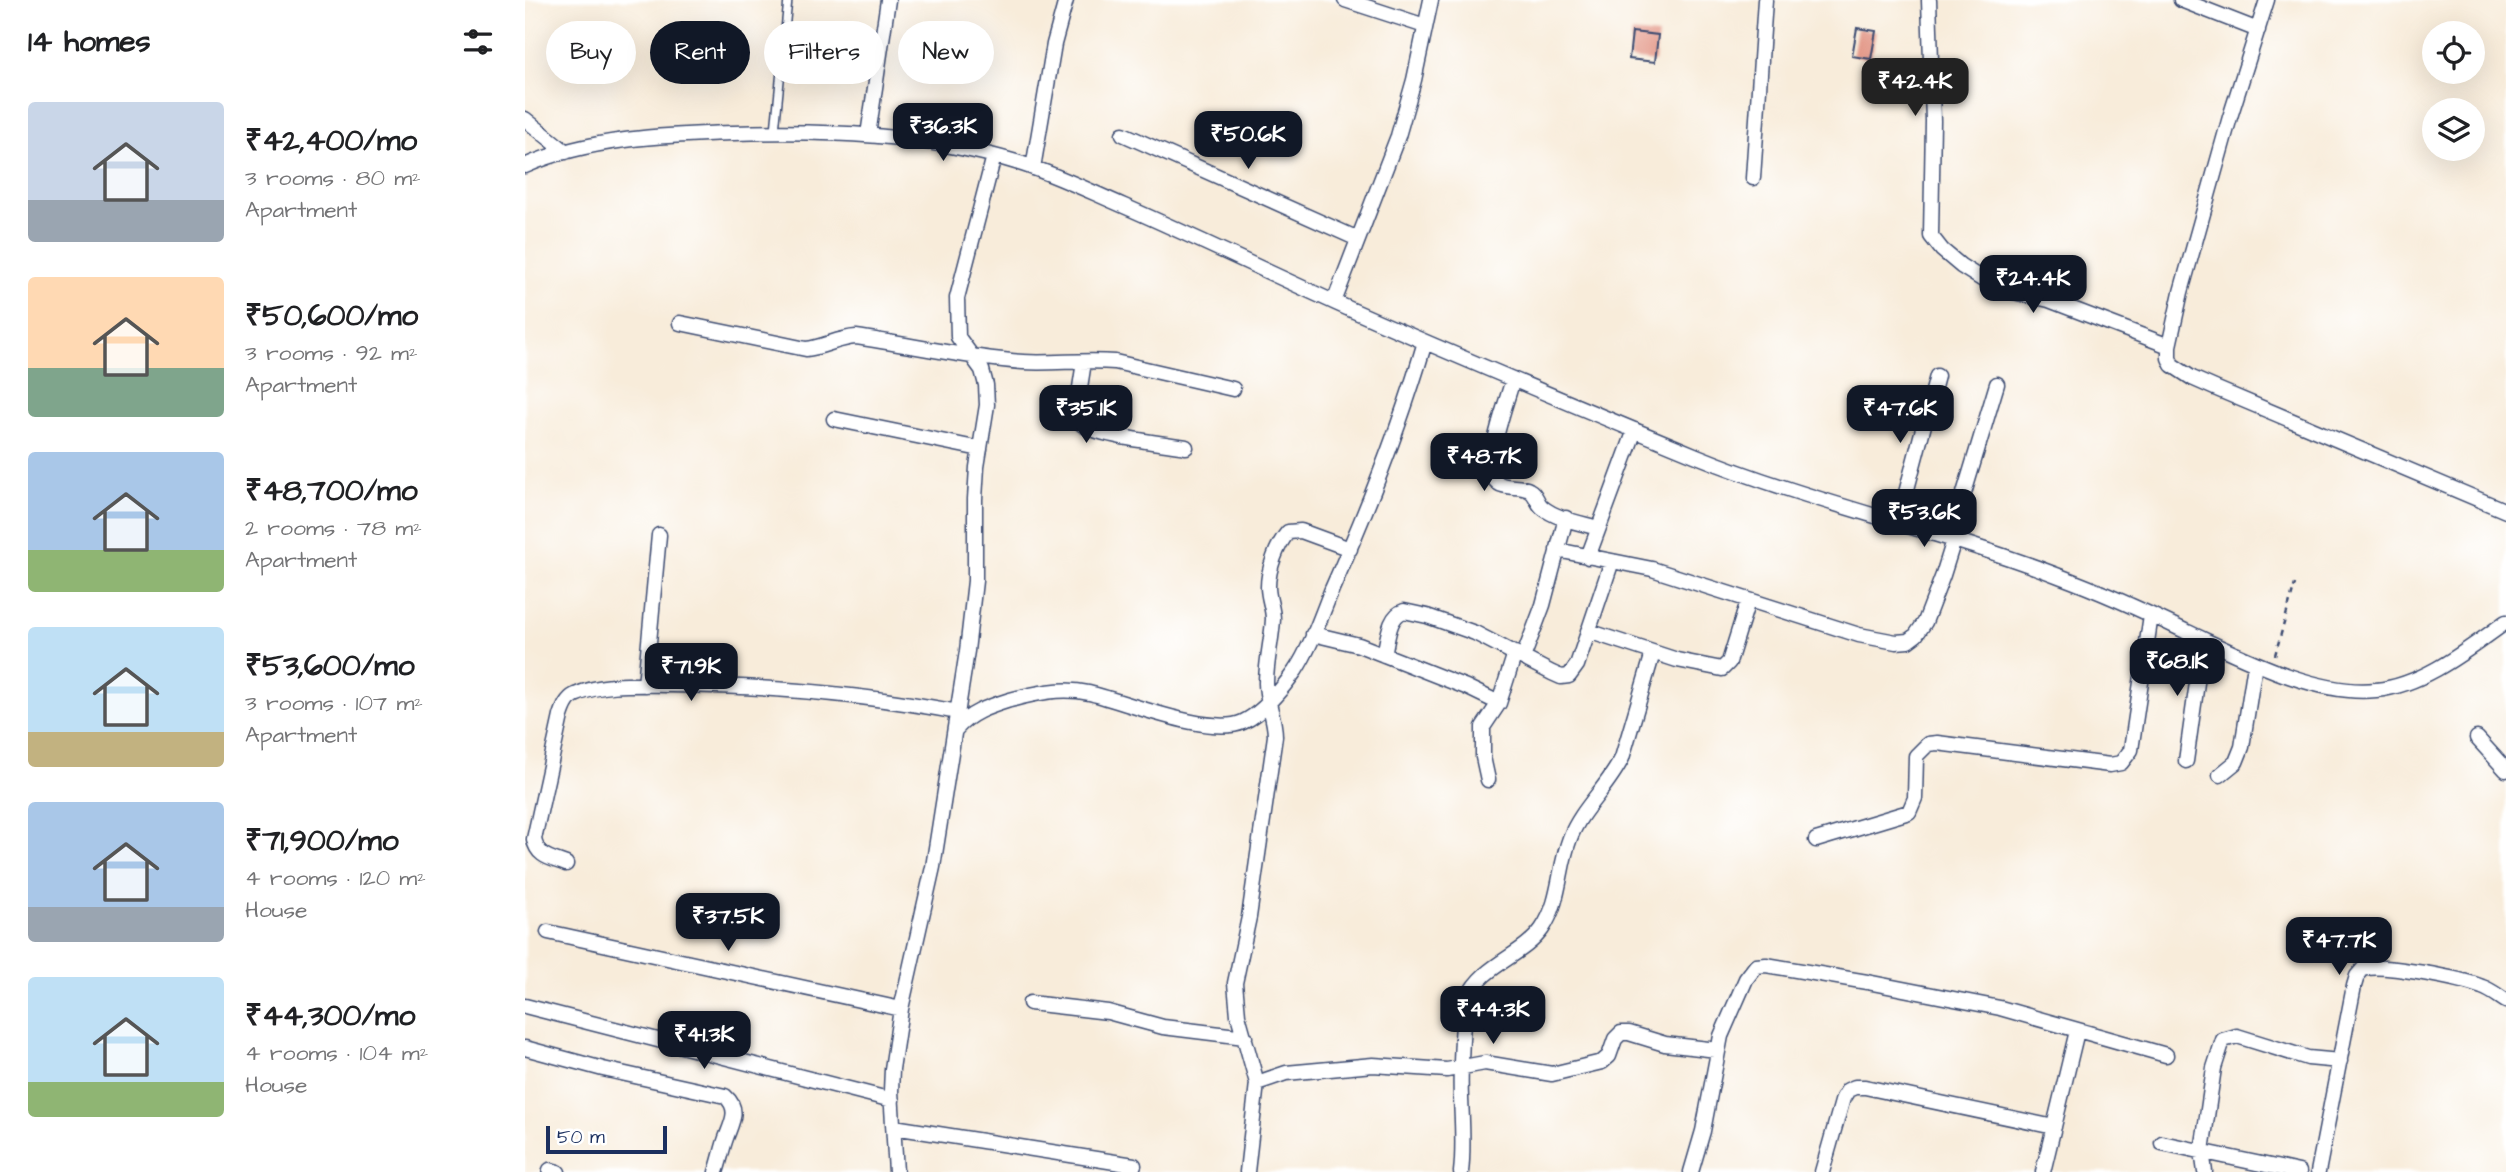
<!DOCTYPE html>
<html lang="en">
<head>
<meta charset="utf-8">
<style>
	body { margin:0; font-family:"Architects Daughter",sans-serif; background:#f6f6f6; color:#202124; height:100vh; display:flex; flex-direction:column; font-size:26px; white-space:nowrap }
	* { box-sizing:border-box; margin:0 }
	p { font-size:23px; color:#757577 }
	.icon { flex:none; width:38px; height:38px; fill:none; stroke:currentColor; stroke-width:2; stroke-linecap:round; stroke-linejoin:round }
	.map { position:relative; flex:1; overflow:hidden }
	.drawer { display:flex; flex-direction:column; background:#fff; width:525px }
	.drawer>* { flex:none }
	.banner { position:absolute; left:21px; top:21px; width:665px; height:63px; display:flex; gap:14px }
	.controls { position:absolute; left:1897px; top:21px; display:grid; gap:14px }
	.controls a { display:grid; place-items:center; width:63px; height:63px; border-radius:50%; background:#fff; box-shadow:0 7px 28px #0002; font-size:35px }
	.scale { position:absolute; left:21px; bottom:18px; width:121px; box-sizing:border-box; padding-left:7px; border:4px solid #1b2f5e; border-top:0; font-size:19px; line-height:24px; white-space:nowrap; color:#1b2f5e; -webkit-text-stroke:5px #fff; paint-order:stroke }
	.price { position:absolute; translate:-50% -60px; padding:0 16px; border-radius:14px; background:#111827; color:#fff; font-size:23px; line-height:46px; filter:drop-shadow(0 2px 4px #0008) }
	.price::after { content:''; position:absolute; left:50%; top:42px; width:21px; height:16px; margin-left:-10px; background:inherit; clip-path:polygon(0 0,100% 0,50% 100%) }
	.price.selected { background:#222; color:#fff }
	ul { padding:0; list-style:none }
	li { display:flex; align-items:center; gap:21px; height:175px; padding:0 28px }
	li span { display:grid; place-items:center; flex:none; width:196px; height:140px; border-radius:7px; color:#555 }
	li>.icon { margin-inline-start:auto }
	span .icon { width:84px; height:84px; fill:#fffc; stroke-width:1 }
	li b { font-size:30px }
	h2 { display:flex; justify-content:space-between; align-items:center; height:84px; padding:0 28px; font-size:30px }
	.chip { padding:0 24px; border-radius:32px; background:#fff; box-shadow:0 7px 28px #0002; font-size:24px; line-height:63px }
	.chip.selected { background:#111827; color:#fff }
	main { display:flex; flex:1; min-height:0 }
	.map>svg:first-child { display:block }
	.building { fill:#e39787 }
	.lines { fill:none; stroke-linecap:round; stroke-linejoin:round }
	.service-casing { stroke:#3c4b71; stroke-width:10 }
	.minor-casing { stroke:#3c4b71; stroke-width:17 }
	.path { stroke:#3c4b71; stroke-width:2.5; stroke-dasharray:5 5; stroke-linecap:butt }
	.service { stroke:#fff; stroke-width:7 }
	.minor { stroke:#fff; stroke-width:14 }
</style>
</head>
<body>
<main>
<section class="drawer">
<h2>14 homes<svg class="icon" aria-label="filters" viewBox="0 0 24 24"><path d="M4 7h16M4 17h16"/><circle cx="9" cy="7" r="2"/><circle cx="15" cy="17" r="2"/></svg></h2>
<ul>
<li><span style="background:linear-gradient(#c9d6e8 70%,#9aa5b1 0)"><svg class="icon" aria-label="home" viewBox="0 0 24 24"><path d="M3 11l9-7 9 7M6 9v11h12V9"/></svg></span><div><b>₹42,400/mo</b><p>3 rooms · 80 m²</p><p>Apartment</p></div></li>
<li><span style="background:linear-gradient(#ffd9b3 65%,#7fa58c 0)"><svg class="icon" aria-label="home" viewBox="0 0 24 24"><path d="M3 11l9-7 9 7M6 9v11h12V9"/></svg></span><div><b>₹50,600/mo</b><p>3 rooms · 92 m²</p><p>Apartment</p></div></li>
<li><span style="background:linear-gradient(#a9c7e8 70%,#8fb573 0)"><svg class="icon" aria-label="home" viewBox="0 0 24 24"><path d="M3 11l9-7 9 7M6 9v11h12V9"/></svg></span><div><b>₹48,700/mo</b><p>2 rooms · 78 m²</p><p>Apartment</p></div></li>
<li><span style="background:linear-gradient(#bfe0f5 75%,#c2b280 0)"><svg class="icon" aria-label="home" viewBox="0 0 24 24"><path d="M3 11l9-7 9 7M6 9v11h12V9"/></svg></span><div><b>₹53,600/mo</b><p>3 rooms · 107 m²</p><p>Apartment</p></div></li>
<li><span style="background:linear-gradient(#a9c7e8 75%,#9aa5b1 0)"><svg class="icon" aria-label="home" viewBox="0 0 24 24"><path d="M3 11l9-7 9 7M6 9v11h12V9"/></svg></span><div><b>₹71,900/mo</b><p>4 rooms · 120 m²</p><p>House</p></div></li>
<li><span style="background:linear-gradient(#bfe0f5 75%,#8fb573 0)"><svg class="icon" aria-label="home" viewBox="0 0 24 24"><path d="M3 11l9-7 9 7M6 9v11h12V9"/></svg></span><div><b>₹44,300/mo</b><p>4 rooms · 104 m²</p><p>House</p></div></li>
</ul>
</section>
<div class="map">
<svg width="1981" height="1172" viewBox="0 0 1981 1172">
	<rect width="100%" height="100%" fill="#fff"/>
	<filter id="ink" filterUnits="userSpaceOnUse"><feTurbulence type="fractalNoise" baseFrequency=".0143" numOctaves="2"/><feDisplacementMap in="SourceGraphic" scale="14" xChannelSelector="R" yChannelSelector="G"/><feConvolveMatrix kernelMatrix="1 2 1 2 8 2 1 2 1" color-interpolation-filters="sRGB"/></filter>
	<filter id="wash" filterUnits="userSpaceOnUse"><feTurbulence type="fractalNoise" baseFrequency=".00686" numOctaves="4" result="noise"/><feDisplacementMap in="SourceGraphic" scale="28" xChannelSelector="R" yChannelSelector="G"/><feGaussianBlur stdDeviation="1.57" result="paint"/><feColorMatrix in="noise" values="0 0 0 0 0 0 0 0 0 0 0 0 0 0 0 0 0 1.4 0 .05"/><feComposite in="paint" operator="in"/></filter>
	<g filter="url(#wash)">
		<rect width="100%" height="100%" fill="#f8ecda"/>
		<g id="blocks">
			<path class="building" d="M1332,28l19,3 -5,28 -19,-3z
				M1107,32l26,3 -3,27 -26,-3z"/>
		</g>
	</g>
	<g filter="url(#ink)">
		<use href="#blocks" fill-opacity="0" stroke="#3c4b71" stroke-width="2"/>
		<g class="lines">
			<g class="service-casing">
				<path id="service" d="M250,131l13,-131"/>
			</g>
			<g class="minor-casing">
				<path id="minor" d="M820,0l80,26
					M1404,0l4,121 -2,115 11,14 19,16 35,22 53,12 120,46
					M1656,0l77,30
					M1742,0l-37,117 -49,175 -12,54v12l3,7 20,13 25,11 289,122
					M0,119l41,33
					M598,134l235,105
					M343,135l20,-135
					M0,166c62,-28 141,-31 208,-33 95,-3 191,1 283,29 37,11 73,29 108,44 71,31 141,65 212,97 119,53 240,103 361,153 118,48 243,74 362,120 43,16 85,35 126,55 53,24 131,66 191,59 48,-5 92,-41 130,-68
					M508,168l21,-124 12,-44
					M1228,178l12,-178
					M809,302l64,-166 16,-56 17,-80
					M155,323l126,26c18,-2 32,-11 50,-12 56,8 110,21 167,25 30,2 61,-3 92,0l118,27
					M559,362l-8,51c2,6 3,10 9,13 19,11 77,17 101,21
					M988,379c-5,20 -33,90 -15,104 8,6 22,2 31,7 8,4 7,12 13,17 14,12 39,16 56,21
					M309,419l146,30
					M1373,523l39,-147
					M1032,550l95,19 207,66 37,7 12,-1 8,-6 9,-13 18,-47 11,-35 8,-40 35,-116
					M1063,557l47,-127
					M1063,631l89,29 45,9 7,-7 19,-61
					M788,634l46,11 107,42 33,16
					M859,655c4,-15 4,-39 20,-44l23,5 48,17 77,40 9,4 8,-1 8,-11 35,-104
					M998,658l20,-53 23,-87
					M120,685l14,-150
					M431,729c15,-17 32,-22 54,-29 26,-7 52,-13 79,-7 35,8 122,44 154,29 20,-9 39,-33 52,-51 16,-24 26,-55 37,-82 36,-81 68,-162 93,-247
					M1952,738l29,32
					M1661,761l17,-121
					M1695,775l16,-13 6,-15 13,-83
					M963,780l-5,-23v-30l16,-24 16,-50
					M1291,840l93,-28 6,-14 1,-42 12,-12 9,-1 173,22 11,-2 10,-13 20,-135
					M41,864c-15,-6 -29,-7 -32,-25l27,-123c3,-9 6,-17 14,-21 28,-13 66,-10 96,-10 96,1 192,9 287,27
					M23,932l353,77
					M505,1003l78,9 55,15 82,10
					M0,1006l367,94
					M0,1048l78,21 122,27c15,13 7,26 1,42 -4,11 -6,23 -10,34
					M732,1083l29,-10 87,-8 74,5 38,-7 67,11 50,-12 7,-6 6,-17 6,-6h8l36,11 52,6
					M369,1127l240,38
					M1637,1143l137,29
					M25,1170l8,2
					M371,1172l-5,-81 1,-22 9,-60 32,-142 34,-216 8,-70v-82l2,-32 10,-62 -1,-20 -4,-15 -24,-33 -1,-39 37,-142
					M722,1172l10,-89 -19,-68 -3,-32 14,-66 26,-181c0,-19 -9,-35 -9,-53 0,-22 6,-43 7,-64 0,-11 -5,-21 -5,-32 0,-18 9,-42 20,-55l13,-1 49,18
					M936,1172c3,-24 1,-50 0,-74 -1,-20 0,-39 1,-59 1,-13 1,-29 6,-42 14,-32 55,-41 74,-68 19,-28 16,-60 28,-91 11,-29 38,-51 52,-80l31,-105
					M1166,1172l12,-41 18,-95 25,-57 10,-13 10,-1 101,17 133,26 166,47
					M1297,1172l21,-74 5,-8 7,-3h10l189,40
					M1518,1172l34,-141
					M1680,1172l-3,-21 12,-83 9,-28 14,-4 71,22 32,3
					M1793,1172l36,-186 3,-10 6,-7c19,-6 99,10 119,18 9,3 16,9 24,14"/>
			</g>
			<path class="path" d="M1750,655l20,-71"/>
			<use href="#service" class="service"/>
			<use href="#minor" class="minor"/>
		</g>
	</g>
</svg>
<div class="controls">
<a><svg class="icon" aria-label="locate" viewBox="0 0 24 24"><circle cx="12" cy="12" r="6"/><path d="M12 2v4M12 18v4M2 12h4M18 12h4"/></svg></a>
<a><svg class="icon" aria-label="layers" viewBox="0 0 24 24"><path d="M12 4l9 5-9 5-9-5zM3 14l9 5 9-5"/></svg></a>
</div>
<div class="scale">50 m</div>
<b class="price selected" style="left:1390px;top:118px">₹42.4K</b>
<b class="price" style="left:418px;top:163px">₹36.3K</b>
<b class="price" style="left:723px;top:171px">₹50.6K</b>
<b class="price" style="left:1508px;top:315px">₹24.4K</b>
<b class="price" style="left:561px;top:445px">₹35.1K</b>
<b class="price" style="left:1375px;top:445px">₹47.6K</b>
<b class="price" style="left:959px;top:493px">₹48.7K</b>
<b class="price" style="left:1399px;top:549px">₹53.6K</b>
<b class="price" style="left:1652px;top:698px">₹68.1K</b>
<b class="price" style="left:166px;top:703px">₹71.9K</b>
<b class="price" style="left:203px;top:953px">₹37.5K</b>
<b class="price" style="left:1814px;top:977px">₹47.7K</b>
<b class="price" style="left:968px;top:1046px">₹44.3K</b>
<b class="price" style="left:179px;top:1071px">₹41.3K</b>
<div class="banner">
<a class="chip">Buy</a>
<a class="chip selected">Rent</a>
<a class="chip">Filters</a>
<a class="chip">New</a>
</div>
</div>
</main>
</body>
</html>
